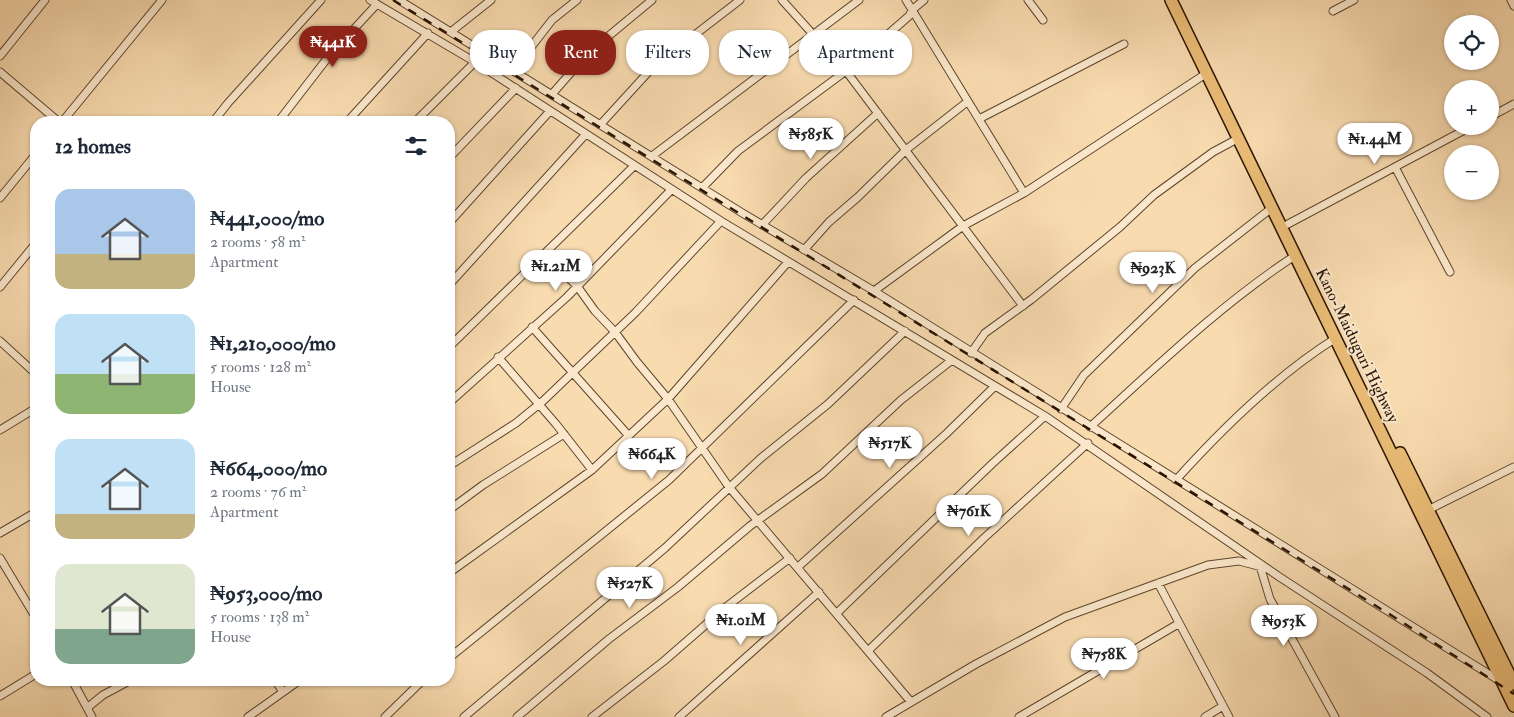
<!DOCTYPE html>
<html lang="en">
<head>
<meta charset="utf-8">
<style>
	body { margin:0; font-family:"IM FELL Double Pica",serif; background:#f2f2f3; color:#1f2937; height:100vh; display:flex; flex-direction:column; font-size:19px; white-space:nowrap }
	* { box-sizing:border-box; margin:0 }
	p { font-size:16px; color:#747a83 }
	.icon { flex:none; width:28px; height:28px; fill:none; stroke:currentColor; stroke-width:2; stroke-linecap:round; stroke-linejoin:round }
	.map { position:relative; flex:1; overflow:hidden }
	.details { position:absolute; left:30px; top:116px; width:425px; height:570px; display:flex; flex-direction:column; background:#fff; border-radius:20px; box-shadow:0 1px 4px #0004 }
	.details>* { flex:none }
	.banner { position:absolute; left:470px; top:30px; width:475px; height:45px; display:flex; gap:10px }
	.fabs { position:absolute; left:1444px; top:15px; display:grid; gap:10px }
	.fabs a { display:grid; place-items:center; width:55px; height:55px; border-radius:50%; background:#fff; box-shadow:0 1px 4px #0004; font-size:25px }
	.price { position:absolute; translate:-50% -42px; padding:0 11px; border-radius:18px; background:#fff; color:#222; font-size:16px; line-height:32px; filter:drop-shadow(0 1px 2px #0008) }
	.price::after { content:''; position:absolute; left:50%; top:30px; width:15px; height:11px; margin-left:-8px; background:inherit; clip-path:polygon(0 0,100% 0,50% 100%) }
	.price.on { background:#8f2418; color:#fff }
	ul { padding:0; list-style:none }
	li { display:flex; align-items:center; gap:15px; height:125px; padding:0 25px }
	li span { display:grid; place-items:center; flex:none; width:140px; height:100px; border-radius:15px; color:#555 }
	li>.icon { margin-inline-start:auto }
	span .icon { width:60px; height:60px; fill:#fffc; stroke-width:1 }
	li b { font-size:21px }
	h2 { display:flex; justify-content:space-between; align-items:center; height:60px; padding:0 25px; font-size:21px }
	.pill { padding:0 18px; border-radius:20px; background:#fff; box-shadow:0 1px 4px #0004; font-size:18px; line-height:45px }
	.pill.on { background:#8f2418; color:#fff }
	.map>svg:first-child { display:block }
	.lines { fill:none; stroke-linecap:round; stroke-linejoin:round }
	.minor-casing { stroke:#5d452c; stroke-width:9 }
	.trunk-casing { stroke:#291300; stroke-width:14 }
	.minor { stroke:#fbe8cc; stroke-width:7 }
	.trunk { stroke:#ecbe78; stroke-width:11 }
	.rail { stroke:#291300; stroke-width:2.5; stroke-dasharray:9 9; stroke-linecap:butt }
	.labels { text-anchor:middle; stroke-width:4; stroke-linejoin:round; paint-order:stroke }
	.street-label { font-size:16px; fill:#291300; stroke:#fbe8cc }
</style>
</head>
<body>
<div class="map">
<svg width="1514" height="717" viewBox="0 0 1514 717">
	<rect width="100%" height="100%" fill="#f9dbb0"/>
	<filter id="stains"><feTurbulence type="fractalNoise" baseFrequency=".004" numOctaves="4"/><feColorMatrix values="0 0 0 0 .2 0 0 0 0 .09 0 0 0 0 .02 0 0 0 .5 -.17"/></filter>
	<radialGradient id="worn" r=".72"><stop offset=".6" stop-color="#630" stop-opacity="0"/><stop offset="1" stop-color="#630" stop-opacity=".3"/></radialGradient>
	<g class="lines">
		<g class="minor-casing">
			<path id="minor" d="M370,0l105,62 246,159 324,195 236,162
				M399,0l345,214 130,77 626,390
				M782,0l64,71 177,235
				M906,0l118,193
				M1028,0l15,20
				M1511,0l3,6
				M1333,11l21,-11
				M452,31l39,-31
				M0,56l45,-56
				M514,69l38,-49 25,-20
				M0,72l59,50
				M553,93l35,-40 64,-53
				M1490,117l24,-13
				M979,119l145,-75
				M62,122l100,-122
				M213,122l15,-19 93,-103
				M278,122l51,-66 48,-52
				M347,122l81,-89
				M415,122l60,-60
				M600,125l53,-58 87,-67
				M652,156l207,-156
				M449,158l67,-70
				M1395,167l55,105
				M702,188l36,-37 108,-80 63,-55 3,-6 12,-10
				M0,198l36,-44
				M449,223l101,-112
				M1288,224l184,-98
				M762,225l44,-47 72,-65
				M804,250l25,-28 29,-25 49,-48 60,-47
				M545,255l32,31 18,25 20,21 22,30 31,37 61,88 182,215
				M449,285l136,-150
				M0,287l36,-44
				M874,291l89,-65 61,-33 183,-120
				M532,327l97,109
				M0,341l36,33
				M449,347l185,-181
				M971,353l14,-20 47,-34 88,-72 34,-32 59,-43 26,-14
				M498,357l58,67 36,46
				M449,403l118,-106 104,-107
				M1061,409l23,-34 111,-107 78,-61
				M1090,427c66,-60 131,-123 206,-172
				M0,430l36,-22
				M449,466l67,-43 27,-22 93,-89 85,-91
				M1176,480c45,-50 104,-107 160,-142
				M449,510l34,-25 81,-51
				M1428,510l86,-43
				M0,533l36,-21
				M0,558l36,60
				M1260,566l10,33 65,118
				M798,567l149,-134 48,-47
				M449,573l143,-103 76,-71 120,-137
				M1278,576l149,97 60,44
				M1158,583l71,134
				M837,613l156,-150 52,-47
				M869,650l115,-112 104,-95
				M449,658l220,-178 185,-180
				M72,680l20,37
				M275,680l8,12
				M0,696l36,-22
				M87,708l16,-13 28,-15
				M248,717l52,-37
				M385,717l38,-37
				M464,717l201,-169 96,-90 67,-54 77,-73
				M517,717l92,-78 69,-52 72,-61 72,-52 79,-74 51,-40
				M592,717l72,-56 62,-54 64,-49
				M679,717l140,-125
				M886,717l90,-53 89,-47 143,-52 31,-4 23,6
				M1019,717l159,-93
				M1205,717l18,-11"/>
		</g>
		<g class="trunk-casing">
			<path id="trunk" d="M1171,0l343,706
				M1400,453l114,231"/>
		</g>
		<use href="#minor" class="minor"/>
		<use href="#trunk" class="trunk"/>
		<path class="rail" d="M393,0l1001,617 120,77"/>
	</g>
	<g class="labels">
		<g class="street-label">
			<text transform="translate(1358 345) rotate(64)" y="6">Kano-Maiduguri Highway</text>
		</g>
	</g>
	<rect width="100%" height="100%" filter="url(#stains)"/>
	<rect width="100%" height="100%" fill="url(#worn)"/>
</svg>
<div class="fabs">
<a><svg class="icon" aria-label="locate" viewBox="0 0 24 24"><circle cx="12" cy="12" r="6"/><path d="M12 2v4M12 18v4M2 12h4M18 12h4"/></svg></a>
<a>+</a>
<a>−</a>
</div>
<b class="price on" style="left:333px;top:68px">₦441K</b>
<b class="price" style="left:811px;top:160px">₦585K</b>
<b class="price" style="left:1375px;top:165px">₦1.44M</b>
<b class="price" style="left:556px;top:292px">₦1.21M</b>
<b class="price" style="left:1153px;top:294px">₦923K</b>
<b class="price" style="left:890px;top:469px">₦517K</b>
<b class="price" style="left:652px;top:480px">₦664K</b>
<b class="price" style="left:969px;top:537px">₦761K</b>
<b class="price" style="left:630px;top:609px">₦527K</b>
<b class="price" style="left:741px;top:646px">₦1.01M</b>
<b class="price" style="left:1284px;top:647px">₦953K</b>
<b class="price" style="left:1104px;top:680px">₦758K</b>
<div class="banner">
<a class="pill">Buy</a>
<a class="pill on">Rent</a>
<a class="pill">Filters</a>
<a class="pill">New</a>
<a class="pill">Apartment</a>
</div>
<section class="details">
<h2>12 homes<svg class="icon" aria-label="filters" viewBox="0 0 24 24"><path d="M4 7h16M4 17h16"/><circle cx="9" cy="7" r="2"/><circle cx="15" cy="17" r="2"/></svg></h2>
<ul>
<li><span style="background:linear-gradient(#a9c7e8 65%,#c2b280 0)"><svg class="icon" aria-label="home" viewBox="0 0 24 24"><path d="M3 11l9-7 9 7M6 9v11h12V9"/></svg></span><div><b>₦441,000/mo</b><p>2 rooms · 58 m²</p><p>Apartment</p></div></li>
<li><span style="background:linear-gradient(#bfe0f5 60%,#8fb573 0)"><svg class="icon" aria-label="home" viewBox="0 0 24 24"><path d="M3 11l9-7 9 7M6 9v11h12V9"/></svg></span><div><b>₦1,210,000/mo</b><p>5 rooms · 128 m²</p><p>House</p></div></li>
<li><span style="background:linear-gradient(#bfe0f5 75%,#c2b280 0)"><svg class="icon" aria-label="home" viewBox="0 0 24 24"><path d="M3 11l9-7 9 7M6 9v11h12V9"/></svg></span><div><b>₦664,000/mo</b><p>2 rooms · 76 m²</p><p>Apartment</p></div></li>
<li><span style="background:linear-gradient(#dfe7d0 65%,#7fa58c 0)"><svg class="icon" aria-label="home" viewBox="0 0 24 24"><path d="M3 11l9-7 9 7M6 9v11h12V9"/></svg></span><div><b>₦953,000/mo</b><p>5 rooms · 138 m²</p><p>House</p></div></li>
</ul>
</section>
</div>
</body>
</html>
